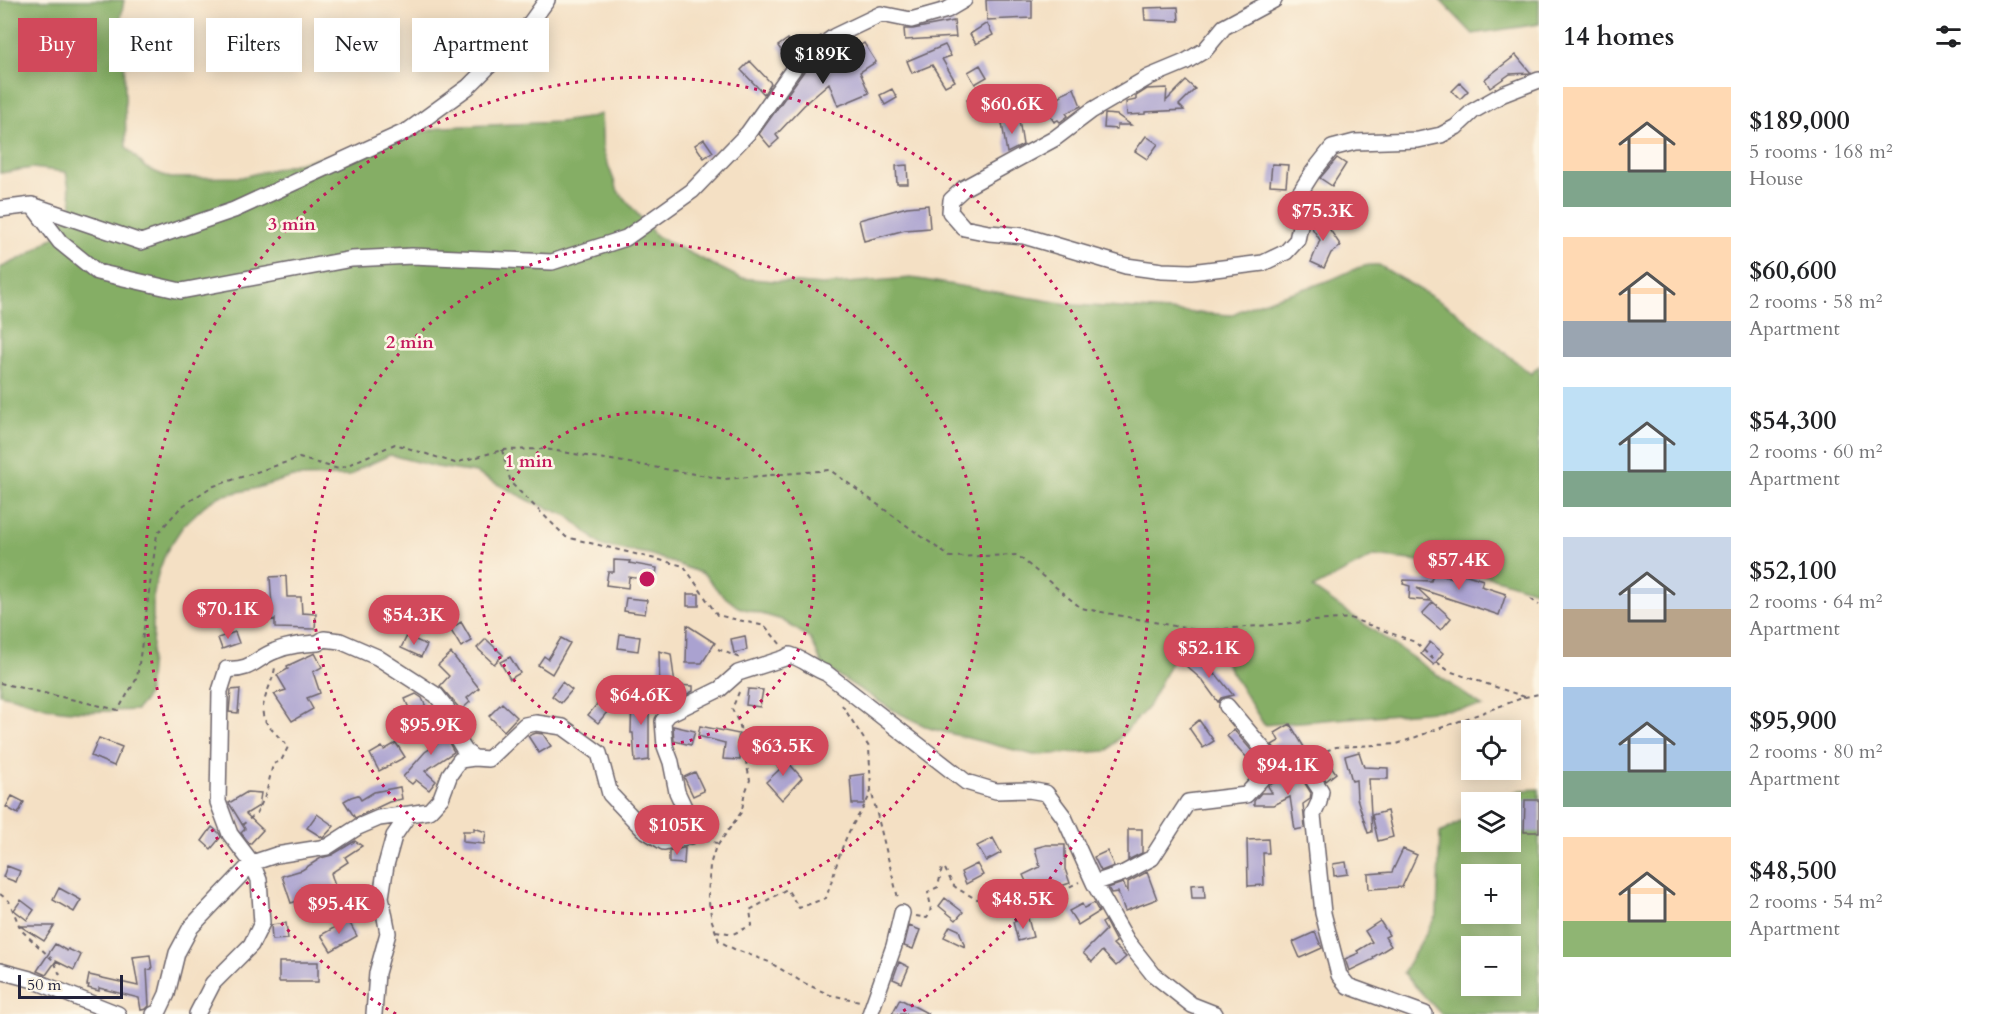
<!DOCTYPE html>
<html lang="en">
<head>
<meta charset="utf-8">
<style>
	body { margin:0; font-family:Cardo,serif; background:#f6f6f6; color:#202124; height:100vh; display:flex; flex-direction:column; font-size:22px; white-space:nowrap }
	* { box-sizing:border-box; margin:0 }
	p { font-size:20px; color:#757577 }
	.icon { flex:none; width:33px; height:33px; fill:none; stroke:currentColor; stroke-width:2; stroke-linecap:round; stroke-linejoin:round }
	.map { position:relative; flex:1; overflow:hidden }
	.details { display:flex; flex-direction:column; background:#fff; width:450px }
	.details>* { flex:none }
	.guide { position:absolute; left:18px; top:18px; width:570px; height:54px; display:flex; gap:12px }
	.buttons { position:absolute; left:1461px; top:720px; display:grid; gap:12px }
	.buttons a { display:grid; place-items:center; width:60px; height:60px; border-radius:0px; background:#fff; box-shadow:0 3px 15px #0003; font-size:30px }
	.scale { position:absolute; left:18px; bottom:15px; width:105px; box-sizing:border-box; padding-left:6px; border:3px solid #22223b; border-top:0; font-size:16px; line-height:21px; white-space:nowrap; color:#22223b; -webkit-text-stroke:4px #fcf5e5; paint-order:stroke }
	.price { position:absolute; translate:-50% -51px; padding:0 14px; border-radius:21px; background:#d1495b; color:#fff; font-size:20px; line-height:39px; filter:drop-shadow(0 2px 3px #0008) }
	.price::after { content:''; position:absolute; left:50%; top:36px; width:18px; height:14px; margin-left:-9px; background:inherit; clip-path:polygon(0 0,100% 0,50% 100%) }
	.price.selected { background:#222; color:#fff }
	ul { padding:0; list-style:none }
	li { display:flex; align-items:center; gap:18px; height:150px; padding:0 24px }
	li span { display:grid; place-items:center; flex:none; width:168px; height:120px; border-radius:0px; color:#555 }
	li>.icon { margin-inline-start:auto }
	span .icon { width:72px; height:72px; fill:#fffc; stroke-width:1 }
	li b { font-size:26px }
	h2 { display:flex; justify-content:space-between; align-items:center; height:72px; padding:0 24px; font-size:26px }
	.pill { padding:0 21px; border-radius:0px; background:#fff; box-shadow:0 3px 15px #0003; font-size:21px; line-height:54px }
	.pill.selected { background:#d1495b; color:#fff }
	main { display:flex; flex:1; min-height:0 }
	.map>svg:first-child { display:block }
	.forest { fill:#85ae65; stroke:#546850; stroke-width:1.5; fill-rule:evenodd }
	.building { fill:#aaa2d0 }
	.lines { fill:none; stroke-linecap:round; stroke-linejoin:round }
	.minor-casing { stroke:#6c646b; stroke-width:18 }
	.path { stroke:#6c646b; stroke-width:2; stroke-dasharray:4.5 4.5; stroke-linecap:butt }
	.minor { stroke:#fff; stroke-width:15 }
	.ring { fill:none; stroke:#c2185b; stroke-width:3; stroke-dasharray:3 6 }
	.centre { fill:#c2185b; stroke:#fcf5e5; stroke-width:3 }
	.ring-label { font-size:18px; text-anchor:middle; font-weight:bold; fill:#c2185b; stroke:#fcf5e5; stroke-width:5; stroke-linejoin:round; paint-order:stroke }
</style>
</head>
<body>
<main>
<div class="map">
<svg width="1539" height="1014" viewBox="0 0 1539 1014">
	<rect width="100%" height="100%" fill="#fcf5e5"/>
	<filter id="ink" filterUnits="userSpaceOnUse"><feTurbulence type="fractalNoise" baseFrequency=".0167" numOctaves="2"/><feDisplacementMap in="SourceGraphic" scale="12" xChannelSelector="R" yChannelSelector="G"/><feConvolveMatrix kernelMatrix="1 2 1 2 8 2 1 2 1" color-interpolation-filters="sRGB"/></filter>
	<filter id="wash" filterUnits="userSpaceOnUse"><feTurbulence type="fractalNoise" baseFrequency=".008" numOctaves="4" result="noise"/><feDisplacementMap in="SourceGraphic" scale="24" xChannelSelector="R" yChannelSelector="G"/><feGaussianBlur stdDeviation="1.35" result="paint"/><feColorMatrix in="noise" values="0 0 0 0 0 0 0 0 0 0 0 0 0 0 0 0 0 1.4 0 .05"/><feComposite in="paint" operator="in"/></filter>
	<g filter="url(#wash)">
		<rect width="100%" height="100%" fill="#f4e0c4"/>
		<path class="forest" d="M0,0h124l-5,29 5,14 2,104 20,21 24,10 72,-1 201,-50 116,-5 28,-4 14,-4 2,37 15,40 38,45 84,42 82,7 90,-7 162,27 157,10c31,-16 64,-22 96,-34 18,-6 33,-18 52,-16l75,45 77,64 8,-8v226l-92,-28 -73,-8 -61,32 170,119 -219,18 -57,-92 -36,29 -23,45 -41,44 -73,4 -105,-27 -38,-19 -68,-43 -13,-28 -28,-18 -44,-13 -18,-14 -16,-19 -55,-20 -47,-8 -34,-30 -38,-15 -54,-28 -39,-6 -47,-12 -29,13 -11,8 -57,1 -36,11 -37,8 -15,9 -22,21 -17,26 -8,22 -5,23v36l-5,59 -4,9 -8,9c-27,1 -59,4 -86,-2 -17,-4 -32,-11 -50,-14v-426l28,-13 27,-19 17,-33 -6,-31 -34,-4 -32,5z
			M1440,0h99v24l-66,10z
			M1539,789v225h-98l-38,-41 34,-59 3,-81 31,-17 1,26h38v-40h-13l23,-12zM1472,874h38v40h-38zM1472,946h38v40h-38z"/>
		<g id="blocks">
			<path class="building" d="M986,0h46v18l-45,2z
				M1178,7l1,14 -34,-1 -1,-12z
				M954,21l2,16 -51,3 -1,-11h9z
				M987,23l6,12 -17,9 -6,-10z
				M788,39l10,13 -10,8 -10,-14z
				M848,40l5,10 11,-7 12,19 -16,10 9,21 -31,13 -9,-23 -21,18 -32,34 3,4 -9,8 -11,-13 45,-63z
				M945,45l6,11 -9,3 13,22 -10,5 -13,-21 -20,8 -5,-12z
				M1516,55l15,18 -21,1 -20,14 -5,-9z
				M750,61l21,22 -7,11 -23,-24z
				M980,65l7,12 -12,7 -7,-12z
				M1186,81l9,8 -16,16 5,5 -39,2v2l-18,1 -1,-13 10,-2v-4l11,-7 20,-1 -1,13z
				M1460,83l8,8 -8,8 -8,-8z
				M1074,88l7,18 -15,7 2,3 -8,6 -2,-2 -4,2 -9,-15 17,-11 -1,-2z
				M892,89l5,9 -12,7 -5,-10z
				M978,94l7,10 -11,7 -7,-11z
				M1105,114l12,1 14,10h-14v4l-13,-1z
				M1019,120l4,25 -16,8 -5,-30z
				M1146,136l12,8 -11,15 -12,-8z
				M704,139l9,13 -9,6 -9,-13z
				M1337,158l9,6 -14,22 -12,-8z
				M1272,164l16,1 -2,21 -16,-1z
				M907,165l1,19h-11l-1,-18z
				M928,205l2,23 -25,2 -41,11 -5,-21 48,-13z
				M1320,215l21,31 -10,7 -7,15 -13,-6 9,-22 -10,-15v-3z
				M614,560l16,1 -1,2 28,5 -2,13 -26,-4 -1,11 -22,-3 2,-13h6z
				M1434,572l22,7 2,-7 25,8 -2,6 25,8 -7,21 -82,-27 14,13 -22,-2 1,-13 -7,-2 1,-4 27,1z
				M286,576l1,21h14l1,16 14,1 -1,15 -40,-1v-9l-14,4 -4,-14 15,-3 -2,-29z
				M687,594h12v12h-12z
				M626,598l21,2 -2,14 -21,-3z
				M1433,602l18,16 -10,12 -19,-16z
				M461,622l11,19 -11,6 -11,-18z
				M687,625l28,18 -13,20h-16z
				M235,632l4,11 -17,6 -4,-11z
				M620,634l20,3 -2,14 -20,-3z
				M407,636l20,9 -6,12 -20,-9z
				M745,636l2,14 -13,3 -3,-14z
				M561,638l9,5 -18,31 -14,-9 6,-9 4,3z
				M486,639l17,16 -9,9 -17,-16z
				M1430,642l13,11 -9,12 -13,-11z
				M659,651l12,3 4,31 18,1v5l-11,6 -22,-1z
				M315,653l7,14 -9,5 7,21 -13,5 6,11 -21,12 -18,-27 12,-4 -9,-15 11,-6 -1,-3z
				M451,653l28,35 -12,10 3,4 -9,8 -21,-24 9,-10 -11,-11z
				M1195,655l20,20 1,-1 17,21 -12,3 -3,4 -16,-22 -17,-15z
				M510,657l10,16 -10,6 -10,-17z
				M562,682l10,8 -11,13 -9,-7z
				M240,689l-2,24 -9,-1 2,-22z
				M748,689l15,1 -3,17 -14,-2z
				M649,693v67l-14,2 -2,-29h-2l1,-39z
				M416,694l6,4 4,9 -15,6 -6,-14z
				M502,703l15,14 -13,14 -15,-15z
				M598,703l10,8 -10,12 -10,-8z
				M439,715l9,26 6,11 -29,19 11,10 -7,9 -13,-10 -4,4 -9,-7 22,-25 12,-8 -8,-25z
				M1199,720l15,21 -11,7 -14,-20z
				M1290,724l14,23 -22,10 -10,-12 7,-4 -4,-8z
				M673,726l22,5 -4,14 -17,-4z
				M700,726l39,8 -2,10 4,1 -1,15 -17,-1 2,-16 -27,-7z
				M1234,730l30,35 -7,5 -7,-9 -23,-25z
				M536,733l7,1 8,12 -12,7 -11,-17z
				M99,738l23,9 -8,19 -23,-10z
				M396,743l9,14 -26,14 -9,-17 12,-7 2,3z
				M779,752l23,26 -20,22 -16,-18 14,-13 -9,-10z
				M1359,752l5,15 24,1v11h-19l3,53 -4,1 -11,-35 -1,-18 -4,1 -7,-25z
				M1326,759l10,14 -10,8 -9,-15z
				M695,772l9,19 -11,5 -9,-19z
				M1298,772l13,21 -1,6 -7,5 2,24 -10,2 -5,-33 -16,8h-20v-4l7,-8h11l-4,-7 15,-9z
				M864,774v30h-12l-2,-28z
				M400,787l2,12 -13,3 -34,16 -11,-17 7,-4 7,-2 3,5 13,-8z
				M247,792l14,1 -2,13 -13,8 17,16 -13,14 -9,-11 4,-4 -16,-26z
				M12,796l12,6 -6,12 -12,-7z
				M1525,800h14v32h-15z
				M1387,811l6,26 -15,4 -6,-26z
				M317,814l17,12 -11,12 -16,-10z
				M212,827l7,6 2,4 -10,12 -9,-8z
				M474,828l12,4 -2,12 -21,-2v-11h11z
				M1128,829h14v24l-14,7z
				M993,838l8,15 -15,8 -9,-15z
				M1268,839l1,14h-6l1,32 -16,1 -1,-46z
				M355,841l7,5 -17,11 3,5 -17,11 8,27 -32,10 -3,-11 -13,4 -9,-27 20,-6 19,-12 11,-3z
				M1046,845h19v24l5,14 -15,5 -3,-5 -20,11 -9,-19 17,-8 -5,-19z
				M683,848h2l-1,16 -15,-1v-12z
				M1403,849l14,6 -15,32 -33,2 -1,-15 24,-2z
				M1107,851l7,15 -13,5 -7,-14z
				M1346,862l2,12 -14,2 -1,-12z
				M977,864l6,11 -17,9 -5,-12z
				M7,866l13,5 -4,11 -13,-5z
				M1147,872l10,27 -32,12 -7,-19 -7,1 -3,-5 15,-5 5,9v-10z
				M1204,884l1,14h-13l-1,-13z
				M59,888l22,12 -7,12 -21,-12z
				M945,898l18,14 -7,8 -17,-14z
				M21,900l13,10 -7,10 -13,-10z
				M1094,903l5,9 -21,13 -9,-14 13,-7 2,4z
				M1028,918l5,19 -15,4 -5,-19z
				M348,920l9,16 -26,15 -10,-16z
				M1105,921l11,21 -3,2 13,13 -10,9 -14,-15 -10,11 -9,-9 23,-23 -4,-7z
				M1380,921l9,14 -4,2 6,9 -18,11 1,2 -25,12 -4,-12 14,-6 -2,-2 15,-9 -7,-11z
				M286,923l2,16 -16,1 -1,-15z
				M20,926h34l-10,15z
				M909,926l11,4 -7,19 -9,-3z
				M950,926l9,4 6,17 -21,-10z
				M1315,932l7,16 -22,10 -7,-16z
				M55,944l12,7 1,-2 13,6 -7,15 -18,-9 -10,14 -9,-4z
				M150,955l2,14 -5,1 2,36 -3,3 -5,1 -2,-12 -40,-10v3l-11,-3 1,-3h-2l2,-10 49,11 -5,-29z
				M279,962h39v20h-39z
				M899,962l10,5 -7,16 -9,-4z
				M900,999l29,15h-37z"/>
		</g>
	</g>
	<g filter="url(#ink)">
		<use href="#blocks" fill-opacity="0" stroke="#6c646b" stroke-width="1.5"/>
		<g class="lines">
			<g class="minor-casing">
				<path id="minor" d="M1274,0l-50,27 -19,23 -20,12 -36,15 -58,34 -37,28 -90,49 -13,12 -1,12 14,16 25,5 35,3 102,30 36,5 29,1 72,-9 23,-11 11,-12 3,-14 -1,-32 14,-22 19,-24 23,-6 63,-2 23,-5 15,-8 17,-16 30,-17 36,-14
					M32,205l109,37 93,-32 175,-80 59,-43 31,-31 17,-13 31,-43
					M0,209l32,-4 28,37 37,30 84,19 171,-32 60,-3 140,6 74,-24 66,-47 56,-58 49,-69 38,-28 46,-22 30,6 36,-10 17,-10
					M1227,706l52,62
					M1094,883l30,-10 28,-15 36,-56 58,-7 16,-17 17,-10 26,-9 4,14 12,18 -2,11 -6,13 10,98 16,62 9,11 77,28
					M0,971l30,8 88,35
					M154,1014l4,-1 9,-19 10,-41 14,-26 61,-64 -22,-29 -12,-32 2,-111 7,-22c25,2 29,-11 48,-18 14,-6 29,-7 43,-8l6,-4 16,2 37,16 59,38 11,14 10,29 8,13 9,7 15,1 36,-34 11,-2 27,4 36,26 11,41 33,35 21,13 26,-6v-16l-13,-28 -6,-30 -6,-16 -2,-25 6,-7 51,-25 18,-16 47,-15 5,-3c13,4 23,13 36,18l140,109 30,9 33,-1 17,3 18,24 30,66 33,58 26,33 39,31 23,9
					M197,1014l16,-31 38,-38 11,-22 -3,-43 -7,-17 24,-8 51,-8 31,-20 21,-9 30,-4
					M374,1014l3,-41 11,-40 -7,-36 5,-32 8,-29 15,-22 20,-3 12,-13 9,-24 10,-14 14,-2
					M870,1014l24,-68 8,-33"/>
			</g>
			<path class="path" d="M502,450l9,33 55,54 118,29 33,49 48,11 16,19
				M1531,599l8,6
				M718,649l22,9
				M0,683l118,27 19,-32 20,-144 24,-27 30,-20 88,-29 40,11 56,-25 60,19 47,-13 43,-1 180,30 105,-9 120,87 67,-2 64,53 119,23 150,-13 65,24 19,18 15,11 76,26
				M739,692l-7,17 8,17 1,13 9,41 -6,16 -2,15 -27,38 -5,16 -2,31 4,25 7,20 15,8 35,13 33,20 28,13 30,6
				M842,705l27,42 2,43 27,108
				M1318,754l18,-7 61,-3 128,-47 14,-3
				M242,825l15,-12 9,-19 7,-30 8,-3 7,-14c-7,-9 -20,-19 -24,-29 -6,-13 10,-37 11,-51
				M705,840l12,3
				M0,894l9,7 12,29 33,31 6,14
				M916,916l11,2c7,-10 2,-16 1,-26l10,-5 4,-19 3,1 8,16 5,4 18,10h12l11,4 32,3 48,-24
				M716,931l17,3 19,-9 -2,-15 37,-21 12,19 27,-10c7,-20 12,-42 21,-62 7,-16 19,-29 24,-45"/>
			<use href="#minor" class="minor"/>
		</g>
	</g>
	<g class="ring">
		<circle cx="647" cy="579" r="167"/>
		<circle cx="647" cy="579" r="335"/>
		<path d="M396 1014A502 502 0 1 1 898 1014"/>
	</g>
	<circle cx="647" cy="579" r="9" class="centre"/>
	<g class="ring-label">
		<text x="292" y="230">3 min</text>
		<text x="410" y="348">2 min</text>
		<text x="529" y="467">1 min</text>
	</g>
</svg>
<div class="buttons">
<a><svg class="icon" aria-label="locate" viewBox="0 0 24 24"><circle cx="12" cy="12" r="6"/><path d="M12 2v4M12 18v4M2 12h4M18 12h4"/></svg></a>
<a><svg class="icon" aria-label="layers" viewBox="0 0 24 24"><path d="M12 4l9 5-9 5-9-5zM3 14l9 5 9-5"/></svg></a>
<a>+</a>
<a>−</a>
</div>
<div class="scale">50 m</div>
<b class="price selected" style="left:823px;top:85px">$189K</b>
<b class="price" style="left:1012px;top:135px">$60.6K</b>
<b class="price" style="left:1323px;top:242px">$75.3K</b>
<b class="price" style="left:1459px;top:591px">$57.4K</b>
<b class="price" style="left:228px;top:640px">$70.1K</b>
<b class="price" style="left:414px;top:646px">$54.3K</b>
<b class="price" style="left:1209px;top:679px">$52.1K</b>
<b class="price" style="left:641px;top:726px">$64.6K</b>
<b class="price" style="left:431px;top:756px">$95.9K</b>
<b class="price" style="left:783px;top:777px">$63.5K</b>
<b class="price" style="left:1288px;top:796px">$94.1K</b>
<b class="price" style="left:677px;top:856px">$105K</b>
<b class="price" style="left:1023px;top:930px">$48.5K</b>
<b class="price" style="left:339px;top:935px">$95.4K</b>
<div class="guide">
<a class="pill selected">Buy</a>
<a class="pill">Rent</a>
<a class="pill">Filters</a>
<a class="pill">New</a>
<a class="pill">Apartment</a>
</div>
</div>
<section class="details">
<h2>14 homes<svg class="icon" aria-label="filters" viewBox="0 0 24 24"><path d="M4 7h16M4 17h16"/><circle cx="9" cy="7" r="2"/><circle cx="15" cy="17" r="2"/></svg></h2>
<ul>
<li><span style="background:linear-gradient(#ffd9b3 70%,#7fa58c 0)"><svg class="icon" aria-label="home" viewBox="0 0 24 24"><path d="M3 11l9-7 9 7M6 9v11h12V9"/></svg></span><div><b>$189,000</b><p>5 rooms · 168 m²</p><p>House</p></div></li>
<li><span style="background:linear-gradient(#ffd9b3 70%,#9aa5b1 0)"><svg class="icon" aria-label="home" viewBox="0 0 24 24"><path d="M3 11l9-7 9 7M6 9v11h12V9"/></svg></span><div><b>$60,600</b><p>2 rooms · 58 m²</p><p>Apartment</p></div></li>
<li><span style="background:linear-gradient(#bfe0f5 70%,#7fa58c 0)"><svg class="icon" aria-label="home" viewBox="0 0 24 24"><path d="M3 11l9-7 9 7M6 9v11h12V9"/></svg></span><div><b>$54,300</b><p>2 rooms · 60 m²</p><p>Apartment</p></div></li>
<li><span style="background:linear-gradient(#c9d6e8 60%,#b9a48a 0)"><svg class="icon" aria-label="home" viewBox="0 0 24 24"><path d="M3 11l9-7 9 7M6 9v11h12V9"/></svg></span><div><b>$52,100</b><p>2 rooms · 64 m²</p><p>Apartment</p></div></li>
<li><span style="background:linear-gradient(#a9c7e8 70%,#7fa58c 0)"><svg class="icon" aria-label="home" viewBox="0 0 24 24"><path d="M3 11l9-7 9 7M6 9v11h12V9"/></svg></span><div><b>$95,900</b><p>2 rooms · 80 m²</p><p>Apartment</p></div></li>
<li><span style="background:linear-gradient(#ffd9b3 70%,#8fb573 0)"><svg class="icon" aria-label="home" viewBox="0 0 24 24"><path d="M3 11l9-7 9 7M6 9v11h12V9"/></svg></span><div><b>$48,500</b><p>2 rooms · 54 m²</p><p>Apartment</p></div></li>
</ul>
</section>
</main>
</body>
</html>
